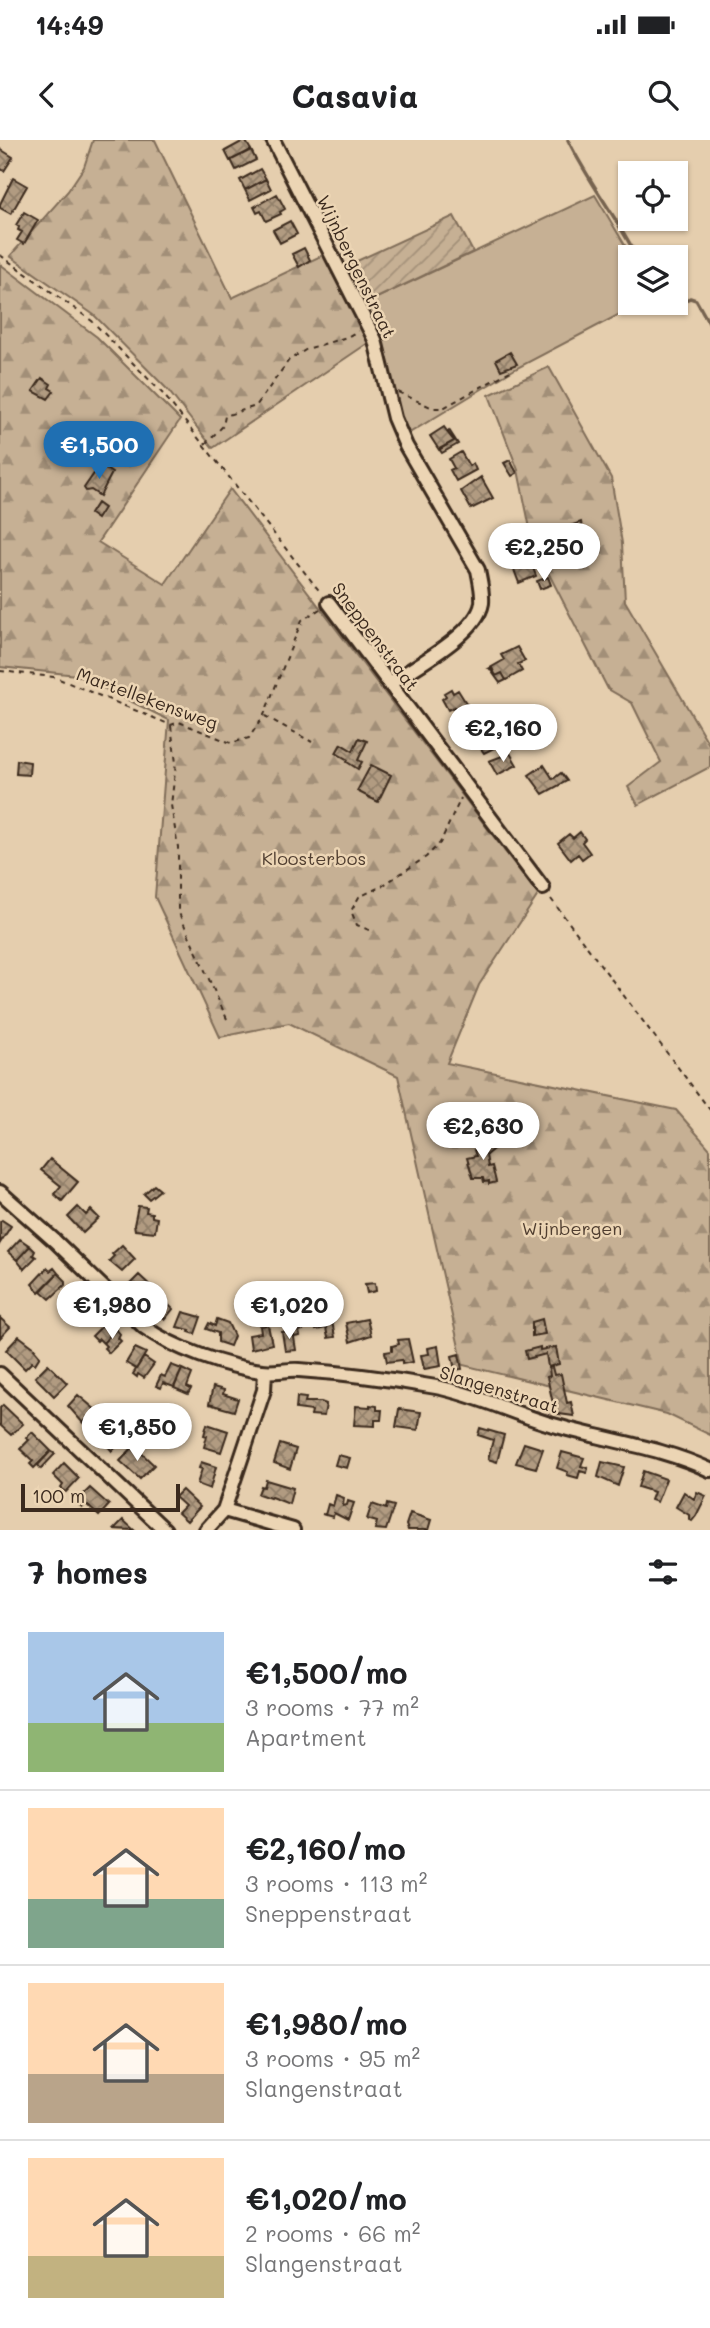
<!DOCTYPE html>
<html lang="en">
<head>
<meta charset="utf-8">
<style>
	body { margin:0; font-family:Mali,sans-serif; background:#f2f2f2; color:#202124; height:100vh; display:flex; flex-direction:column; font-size:26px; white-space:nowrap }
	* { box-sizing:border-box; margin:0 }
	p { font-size:23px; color:#757577 }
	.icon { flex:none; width:38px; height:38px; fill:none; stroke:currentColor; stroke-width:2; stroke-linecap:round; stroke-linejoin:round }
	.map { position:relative; height:1390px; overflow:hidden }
	.drawer { display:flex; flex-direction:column; background:#fff; flex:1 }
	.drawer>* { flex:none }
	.fabs { position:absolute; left:618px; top:21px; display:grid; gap:14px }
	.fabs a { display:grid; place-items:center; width:70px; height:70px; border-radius:0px; background:#fff; box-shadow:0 2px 5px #0004; font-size:35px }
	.scale { position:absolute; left:21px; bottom:18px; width:159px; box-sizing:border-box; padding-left:7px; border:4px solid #3b2a1e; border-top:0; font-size:19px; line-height:24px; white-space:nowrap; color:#3b2a1e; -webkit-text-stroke:5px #ecd5b4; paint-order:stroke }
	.price { position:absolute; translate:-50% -60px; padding:0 16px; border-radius:24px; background:#fff; color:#222; font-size:23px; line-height:46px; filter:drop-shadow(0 2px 4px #0008) }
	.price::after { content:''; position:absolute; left:50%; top:42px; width:21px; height:16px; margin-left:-10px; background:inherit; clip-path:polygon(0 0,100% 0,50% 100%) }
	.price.current { background:#1f6fb2; color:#fff }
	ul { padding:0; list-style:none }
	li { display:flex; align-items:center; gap:21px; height:175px; padding:0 28px }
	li+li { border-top:2px solid #e0e0e0 }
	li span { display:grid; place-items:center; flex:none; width:196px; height:140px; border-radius:0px; color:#555 }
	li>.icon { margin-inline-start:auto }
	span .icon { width:84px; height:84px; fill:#fffc; stroke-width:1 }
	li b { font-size:30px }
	h2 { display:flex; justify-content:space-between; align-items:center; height:84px; padding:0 28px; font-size:30px }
	.status { display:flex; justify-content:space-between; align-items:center; height:49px; padding:0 35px; background:#fff; direction:ltr }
	.status svg { height:19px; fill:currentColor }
	header { display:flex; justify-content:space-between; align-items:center; height:91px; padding:0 28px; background:#fff; font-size:32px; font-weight:800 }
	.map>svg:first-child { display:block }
	.grass { fill:#c6b094; stroke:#806d59; stroke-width:2 }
	.forest { fill:url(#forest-firs); stroke:#806d59; stroke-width:2 }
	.garden { fill:url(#garden-furrows); stroke:#806d59; stroke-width:2 }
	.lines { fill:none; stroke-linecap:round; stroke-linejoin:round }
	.stream { stroke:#766350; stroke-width:3.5 }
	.building { fill:url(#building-cross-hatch); stroke:#3b2a1e; stroke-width:2 }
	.street-casing { stroke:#3b2a1e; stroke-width:18 }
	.path { stroke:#3b2a1e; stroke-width:2; stroke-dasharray:5 5; stroke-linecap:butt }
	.street { stroke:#ecd5b4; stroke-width:12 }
	.labels { text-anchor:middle; stroke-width:5; stroke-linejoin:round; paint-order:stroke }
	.street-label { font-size:18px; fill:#3b2a1e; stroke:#ecd5b4 }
	.park-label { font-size:18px; fill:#503e30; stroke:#ecd5b4 }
</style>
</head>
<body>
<div class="status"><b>14:49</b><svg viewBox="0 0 49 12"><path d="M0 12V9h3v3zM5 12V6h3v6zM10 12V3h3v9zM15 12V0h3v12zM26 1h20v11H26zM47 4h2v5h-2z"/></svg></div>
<header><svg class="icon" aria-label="back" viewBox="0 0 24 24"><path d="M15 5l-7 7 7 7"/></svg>Casavia<svg class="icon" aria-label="search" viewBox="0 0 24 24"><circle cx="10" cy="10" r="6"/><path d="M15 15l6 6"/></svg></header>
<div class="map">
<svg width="710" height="1390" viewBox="0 0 710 1390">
	<defs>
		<pattern id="forest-firs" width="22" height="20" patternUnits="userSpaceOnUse" patternTransform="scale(1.75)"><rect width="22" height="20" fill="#c6b094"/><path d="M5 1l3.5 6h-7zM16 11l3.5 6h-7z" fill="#a28f78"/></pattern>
		<pattern id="garden-furrows" width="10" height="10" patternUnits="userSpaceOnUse" patternTransform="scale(1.75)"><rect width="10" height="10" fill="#c6b094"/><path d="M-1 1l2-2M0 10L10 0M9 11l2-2" fill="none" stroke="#a28f78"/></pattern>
		<pattern id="building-cross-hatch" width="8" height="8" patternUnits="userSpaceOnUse" patternTransform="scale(1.75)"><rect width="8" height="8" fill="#b19b81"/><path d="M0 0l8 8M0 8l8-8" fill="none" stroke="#917f69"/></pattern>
	</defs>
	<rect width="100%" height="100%" fill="#e5ceae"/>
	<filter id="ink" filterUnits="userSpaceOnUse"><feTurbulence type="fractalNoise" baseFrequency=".0143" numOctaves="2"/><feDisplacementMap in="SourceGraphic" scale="14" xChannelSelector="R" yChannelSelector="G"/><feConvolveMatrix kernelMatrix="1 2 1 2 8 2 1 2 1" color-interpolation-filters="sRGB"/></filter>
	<g filter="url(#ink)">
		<path class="grass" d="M595,55l37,62h-2v46h11l-126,66 -109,66 -5,-13 -23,-92 -14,-26z"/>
		<path class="forest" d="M93,0h62l77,158 95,-45 44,88 -158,107 -46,-59 -73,-74 -84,-59 58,-65 16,-24z
			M0,124l97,73 83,83 -82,122 67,42 65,-95 308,406 -59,90 -32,78 229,47 34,39v286l-43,-21 -204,-49 -65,-289 -109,-53 -69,14 -65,-140 14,-177 -92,-45 -77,-8z
			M549,227l62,111 11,65 3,58 85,145v21l-72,38 -10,-18 33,-25 -29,-59 -24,-14 -75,-146 -15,-73 -29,-75z"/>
		<path class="garden" d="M454,76l19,36 -109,52 -20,-37z"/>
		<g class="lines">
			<path class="stream" d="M568,0c20,41 48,76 69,117
				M662,163l2,3 8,1 18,-9 6,2 14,25"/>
		</g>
		<path class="building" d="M245,0l6,10 -21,11 -5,-10z
			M0,9l13,8 -9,14 -4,-3z
			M251,10l5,10 -20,10 -5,-10z
			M260,29l6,10 -21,11 -5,-10z
			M13,38l14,8 -16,28 -11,-6v-4z
			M266,39l5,10 -21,11 -5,-10z
			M277,54l8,15 -5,3 1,2 -15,7 -5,-10 -4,2 -3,-6z
			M24,72l14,8 -14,24 -7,-4 5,-8 -4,-2 1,-3 -3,-2z
			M290,81l7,13 -17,9 -7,-13z
			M304,108l6,12 -11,7 -7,-13z
			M510,212l7,12 -16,6 -5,-10z
			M42,238l9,6 -2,4 5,3 -6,8 -15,-8z
			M444,287l10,14 -15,9 -9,-14z
			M449,290l9,14 -16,9 -3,-4 15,-8 -7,-9z
			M106,312l8,6 -6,7 -7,-5z
			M461,312l8,14 4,-3 3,7 -20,11 -6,-11 4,-2 -5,-9z
			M510,320l7,13 -5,3 -8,-13z
			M100,325l12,8 -12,23 -9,-6 -5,1 -2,-3z
			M481,337l12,21 -22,11 -10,-18z
			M97,363l7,5 -7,11 -7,-5z
			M581,382l1,6 -4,1 1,3 -11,6 -4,-10z
			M515,387l7,14 -24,10 -6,-12z
			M524,414h4l8,22 -17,7 -9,-24z
			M548,437l3,8 -11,4 -3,-8z
			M517,507l8,14 -7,3 4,7 -16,9 -4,-7 -6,3 -4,-8h-2l14,-8 -3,-5z
			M492,528l4,8 6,-3 4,7 -6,3 -10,-14z
			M451,549l2,4 5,-3 10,16 -12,6 -2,-5 -6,3 -6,-11 4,-3 -2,-3z
			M493,589l4,10 2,-1 3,6 -18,9 -10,-14z
			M359,598l8,3 -9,19 4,2 -4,7 -11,-7 1,-2 -12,-7 5,-9 12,7z
			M510,613l7,12 -20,10 -8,-14z
			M17,620l13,2 -1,13 -13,-1z
			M371,625l20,10 -13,27 -21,-11z
			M544,625l9,14 8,-6 6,8 -24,13 -14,-19z
			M580,692l5,7 -3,3 8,11 -8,6 -4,-5 -7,6 -13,-17 11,-9 4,4z
			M486,997l11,9 -11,9 2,12 4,-1 4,16 -7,2v-3l-5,1 -1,-4h-10l-6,-20 9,-2 -2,-6 6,-1 2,-4 -2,-3z
			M50,1019l28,23 -16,19 -8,-7 7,-8 -20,-16z
			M154,1045l6,5 -11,9 -5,-5z
			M138,1066l9,1 -1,5 6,1v4l5,1 -2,14 -20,-2 -1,-5z
			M78,1067l8,8 5,-5 8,8 -16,15 -15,-16z
			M2,1080l9,6 -11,17v-21z
			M20,1099l10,7 -13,14 -9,-8z
			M122,1105l13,14 -13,13 -13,-11 5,-5 -2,-2z
			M30,1106l5,5 -2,4 3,2 -12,12 -7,-9z
			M47,1128l3,3 4,-3 4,5 -19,19 -7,-8z
			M58,1133l8,8v3l-16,15 -9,-8z
			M139,1135l14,13 -11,11 -13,-14z
			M375,1143l1,8 -9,2 -2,-9z
			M79,1154l8,7 -14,15 -8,-8z
			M159,1156l14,13 -8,10 -15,-13z
			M87,1161l5,5 -2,4 2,3 -12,12 -5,-10z
			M329,1165l6,32 -7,1 -2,-10 -10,2 -3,-17 9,-2 -1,-5z
			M299,1167l4,23 -4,1 1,5 -6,1 -5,-29z
			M183,1172l18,5 -6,17 -6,-2 1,-2 -13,-3z
			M0,1178l10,9 -10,11z
			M217,1179l11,4 6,13 -4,10 -12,-4v-9l-12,-4 3,-6 6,3z
			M367,1179l4,16 -21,7 -4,-19z
			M542,1179l3,15 -13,2v-14z
			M104,1184l3,2 3,-2 6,5 -13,14 -4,-4 -2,2 -5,-5z
			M268,1185l4,19 -21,5 -2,-14 12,-2 -1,-7z
			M116,1189l4,5 -2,4 3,3 -12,12 -5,-5 2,-2 -3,-3z
			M293,1191l3,19 -11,1 -3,-19z
			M19,1196l16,12 -1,1 6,7 -5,8 -3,-2 -7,7 -19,-19z
			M408,1199l5,23 -11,2v-4l-15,2 -2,-10 7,-1v-5l7,-2 -1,-4z
			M438,1206l3,20 -17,3 -3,-14 8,-1 -1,-6z
			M540,1207v3l16,-3 3,17 -11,3 -2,-13 -19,5 -2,-8z
			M135,1208l11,5 -10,16 -10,-6z
			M459,1214l3,15 -7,1 -3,-14z
			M144,1217l10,7 -10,14 -6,-4 -1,3 -4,-3z
			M48,1224l19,19 -13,13 -19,-19z
			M171,1225l11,4 -8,18 -11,-4 -2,5 -5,-2 5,-11 4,2z
			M552,1227l2,8 7,-1 6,29 4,-1 3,14 -22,-3 -1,-5h3l-7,-31 3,-1 -1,-8z
			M182,1229l10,5 -5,13 4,2 -3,5 -14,-6z
			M213,1247l11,3 -1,4 15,5 -4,12 -25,-7z
			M78,1255l18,15 -13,13 -15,-17z
			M297,1257l9,1 -1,4h16l5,2 -2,12 -13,-1 1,-4 -16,-2z
			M3,1265l20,19 -12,11 -11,-10v-17z
			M370,1265l7,1v4h5l-1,10h-6v6l-21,-1 2,-19 14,1z
			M399,1269l22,3 -3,18 -22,-3z
			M106,1280l10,8 -3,4 11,7 -12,12 -14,-16 5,-5 -3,-5z
			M207,1284l21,7 -7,21 -17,-5 3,-11 -3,-1z
			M480,1288l24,7 -7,27 -9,-3 5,-19 -15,-5z
			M32,1292l19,19 -17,17 -4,-4 3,-3 -13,-12 9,-9 -3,-2z
			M524,1303l19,6 -7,19 -20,-5z
			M280,1304l16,5 -6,20 -16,-6z
			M134,1306l20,19 -14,14 -20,-18z
			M51,1311l4,3 -14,15 -3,-4z
			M562,1312l22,6 -3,8 7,2 -1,5 -7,-2 -2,7 -11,-3 1,-3 -11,-4z
			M338,1315l12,3 -3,10 -12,-3z
			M201,1322l15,5 -6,22 -13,-5 5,-15 -3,-1z
			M602,1322l22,5 -6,19 -20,-9z
			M64,1323l15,15 -13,14 -5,-4 2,-3 -10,-10z
			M643,1331l23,8 -9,23 -6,-2 3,-8 -16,-5z
			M266,1340l27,8 -4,16 -18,-7 -1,1 -12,-4 3,-8 3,1z
			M90,1348l19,17 -10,11 -13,-12 -4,4 -6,-6z
			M182,1350l18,17 -13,14 -9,-8 7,-7 -10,-9z
			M684,1352l10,7 3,-7 9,4 -10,20 -4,5 -3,-2v-4l-13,-8z
			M336,1355l8,3 -1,8 4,-1 1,-4 6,2 -6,17 -14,-7 -1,4 -11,-3 3,1 3,-11 5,2z
			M372,1364l14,5 1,-5 7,2 -8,24 -11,-1 2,-7 -10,-3z
			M410,1373l21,7 -3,10h-20l-2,-5z
			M123,1380l11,10 -20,-1z"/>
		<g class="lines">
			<g class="street-casing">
				<path id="street" d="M273,0l102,200 19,78 12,28 72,124c2,11 5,22 4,33 -5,31 -68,64 -93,81
					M329,463l214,285
					M0,1052l55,49 89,86c29,21 82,40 118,44 12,2 25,-2 37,-1 45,3 92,9 137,17 42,8 80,28 121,39 52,15 104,21 153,44
					M0,1234l165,156
					M224,1370l69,20
					M206,1390l18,-20 40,-120 1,-18"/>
			</g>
			<path class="path" d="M0,115l92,66 72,74 157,198
				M398,252l35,16h10l69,-38
				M205,304l18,-18 2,-10 31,-10 33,-46 18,-11 40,-12 11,-6
				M0,531l54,6 117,48 8,-3 52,21 18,-5 15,-23 38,-95 18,-11
				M265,576l47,26
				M171,586l5,37 -5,42 7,42v64l49,108
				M551,759l159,211
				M369,790l-12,-5 -6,-14 8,-14 23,-11 44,-29 14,-14 21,-45"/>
			<use href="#street" class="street"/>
		</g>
	</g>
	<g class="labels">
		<g class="street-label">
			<text transform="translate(356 127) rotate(64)" y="6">Wijnbergenstraat</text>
			<text transform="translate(375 497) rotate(53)" y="6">Sneppenstraat</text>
			<text transform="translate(147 559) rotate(20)" y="6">Martellekensweg</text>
			<text transform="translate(499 1250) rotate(17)" y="6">Slangenstraat</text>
		</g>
		<g class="park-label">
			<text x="314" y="725">Kloosterbos</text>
			<text x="572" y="1095">Wijnbergen</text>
		</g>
	</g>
</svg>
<div class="fabs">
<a><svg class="icon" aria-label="locate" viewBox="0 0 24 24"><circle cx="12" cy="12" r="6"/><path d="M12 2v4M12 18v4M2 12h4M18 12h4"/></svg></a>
<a><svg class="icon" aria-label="layers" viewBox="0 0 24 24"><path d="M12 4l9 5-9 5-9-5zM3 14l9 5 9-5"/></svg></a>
</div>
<div class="scale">100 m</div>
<b class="price current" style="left:99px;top:341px">€1,500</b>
<b class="price" style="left:544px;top:443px">€2,250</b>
<b class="price" style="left:503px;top:624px">€2,160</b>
<b class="price" style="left:483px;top:1022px">€2,630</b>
<b class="price" style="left:112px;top:1201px">€1,980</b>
<b class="price" style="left:289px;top:1201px">€1,020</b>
<b class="price" style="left:137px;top:1323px">€1,850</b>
</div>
<section class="drawer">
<h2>7 homes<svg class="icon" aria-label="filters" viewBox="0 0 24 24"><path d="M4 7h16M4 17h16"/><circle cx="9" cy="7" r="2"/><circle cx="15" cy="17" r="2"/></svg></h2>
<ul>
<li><span style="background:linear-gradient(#a9c7e8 65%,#8fb573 0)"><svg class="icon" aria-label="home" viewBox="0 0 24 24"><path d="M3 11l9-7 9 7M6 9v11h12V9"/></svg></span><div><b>€1,500/mo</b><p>3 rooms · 77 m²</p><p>Apartment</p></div></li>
<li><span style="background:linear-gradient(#ffd9b3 65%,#7fa58c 0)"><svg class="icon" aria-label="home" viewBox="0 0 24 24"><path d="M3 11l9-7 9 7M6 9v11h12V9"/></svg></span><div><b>€2,160/mo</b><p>3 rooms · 113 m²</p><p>Sneppenstraat</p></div></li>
<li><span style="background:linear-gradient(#ffd9b3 65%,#b9a48a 0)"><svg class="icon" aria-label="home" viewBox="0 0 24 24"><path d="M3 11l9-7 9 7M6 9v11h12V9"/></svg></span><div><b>€1,980/mo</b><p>3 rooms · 95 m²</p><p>Slangenstraat</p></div></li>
<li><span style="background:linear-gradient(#ffd9b3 70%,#c2b280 0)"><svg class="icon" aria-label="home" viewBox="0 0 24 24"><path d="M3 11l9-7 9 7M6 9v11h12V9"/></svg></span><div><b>€1,020/mo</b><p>2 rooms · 66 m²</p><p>Slangenstraat</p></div></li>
</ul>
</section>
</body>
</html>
